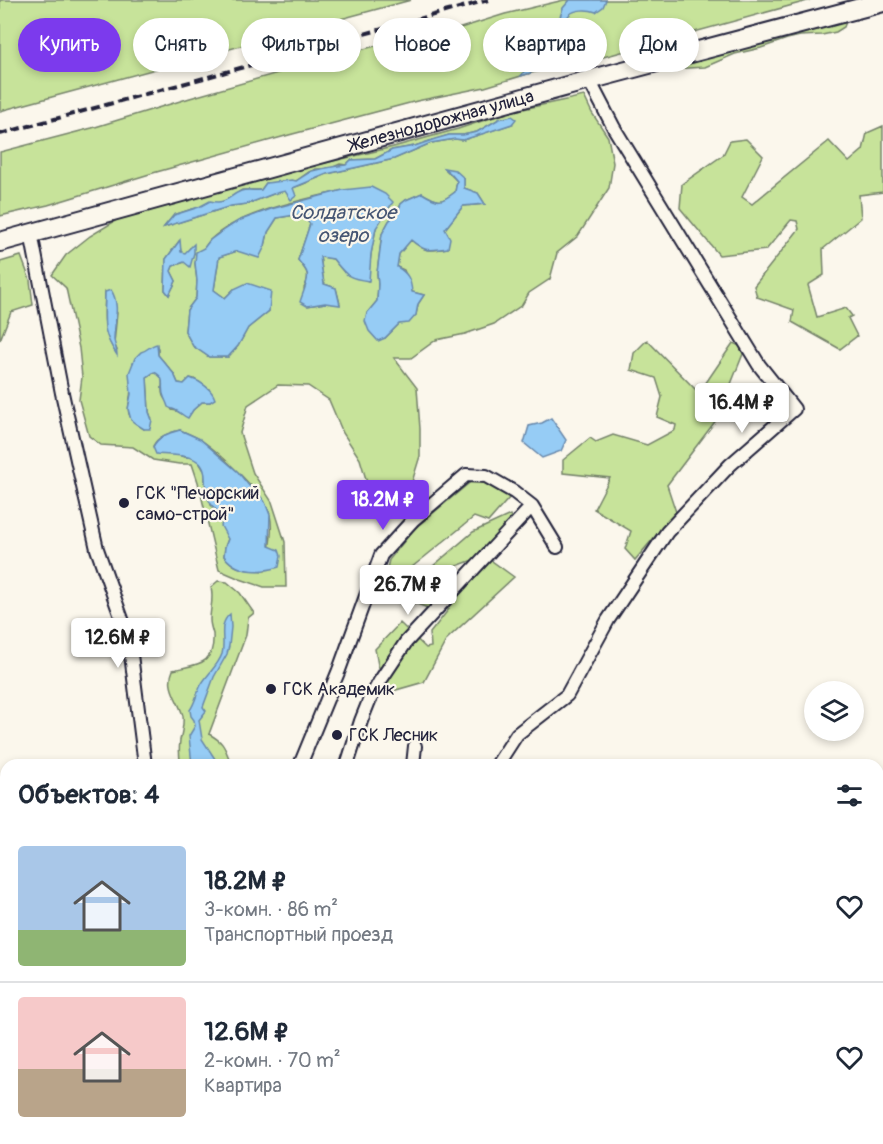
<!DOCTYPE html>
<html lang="ru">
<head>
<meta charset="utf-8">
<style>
	body { margin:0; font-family:Pangolin,sans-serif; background:#f2f2f3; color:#1f2937; height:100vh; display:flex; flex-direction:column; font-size:22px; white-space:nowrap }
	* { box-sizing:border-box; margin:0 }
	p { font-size:20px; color:#747a83 }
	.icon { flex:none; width:33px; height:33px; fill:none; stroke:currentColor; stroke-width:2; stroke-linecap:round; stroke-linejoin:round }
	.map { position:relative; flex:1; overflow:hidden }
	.side { position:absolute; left:0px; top:759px; width:884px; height:386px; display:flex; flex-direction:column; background:#fff; border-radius:18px 18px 0 0; box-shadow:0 3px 9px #0003 }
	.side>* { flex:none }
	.hud { position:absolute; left:18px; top:18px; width:848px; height:54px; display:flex; gap:12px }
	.tools { position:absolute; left:804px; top:681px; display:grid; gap:12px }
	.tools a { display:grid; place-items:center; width:60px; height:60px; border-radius:50%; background:#fff; box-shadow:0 3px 9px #0003; font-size:30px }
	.price { position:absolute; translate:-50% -51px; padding:0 14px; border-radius:6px; background:#fff; color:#222; font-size:20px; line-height:39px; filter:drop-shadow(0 2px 3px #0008) }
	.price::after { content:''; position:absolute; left:50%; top:36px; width:18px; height:14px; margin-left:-9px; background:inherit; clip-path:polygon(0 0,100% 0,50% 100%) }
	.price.selected { background:#7c3aed; color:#fff }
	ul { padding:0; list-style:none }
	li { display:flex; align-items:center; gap:18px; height:150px; padding:0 18px }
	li+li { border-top:2px solid #e0e1e3 }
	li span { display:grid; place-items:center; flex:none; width:168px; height:120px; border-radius:6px; color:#555 }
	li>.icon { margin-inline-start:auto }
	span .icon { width:72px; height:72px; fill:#fffc; stroke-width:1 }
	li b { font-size:26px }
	h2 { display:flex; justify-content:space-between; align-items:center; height:72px; padding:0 18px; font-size:26px }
	.tag { padding:0 21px; border-radius:27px; background:#fff; box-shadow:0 3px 9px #0003; font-size:21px; line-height:54px }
	.tag.selected { background:#7c3aed; color:#fff }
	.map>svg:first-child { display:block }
	.green { fill:#c7e39a; stroke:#74826a; stroke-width:1.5; fill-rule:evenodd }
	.water { fill:#96ccf5; stroke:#6888ab; stroke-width:1.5 }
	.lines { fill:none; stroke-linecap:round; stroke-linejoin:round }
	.stream { stroke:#6888ab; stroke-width:4 }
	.street-casing { stroke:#22223b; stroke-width:16 }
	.secondary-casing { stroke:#22223b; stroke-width:22 }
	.street { stroke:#fbf7ec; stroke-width:12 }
	.secondary { stroke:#fbf7ec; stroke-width:18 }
	.rail { stroke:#22223b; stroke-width:4; stroke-dasharray:9 4.5; stroke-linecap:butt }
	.poi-dot { fill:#22223b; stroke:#fbf7ec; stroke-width:2 }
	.labels { text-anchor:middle; stroke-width:4.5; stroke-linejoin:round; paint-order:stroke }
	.street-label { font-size:18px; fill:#22223b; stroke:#fbf7ec }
	.poi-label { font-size:18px; fill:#22223b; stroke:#fbf7ec; text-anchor:start }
	.water-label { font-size:20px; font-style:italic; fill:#455573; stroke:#fbf7ec }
</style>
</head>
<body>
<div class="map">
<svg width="883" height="1144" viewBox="0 0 883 1144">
	<rect width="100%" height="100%" fill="#fbf7ec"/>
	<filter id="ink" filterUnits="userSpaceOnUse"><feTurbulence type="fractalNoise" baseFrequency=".0167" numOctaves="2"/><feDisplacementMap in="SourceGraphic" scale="12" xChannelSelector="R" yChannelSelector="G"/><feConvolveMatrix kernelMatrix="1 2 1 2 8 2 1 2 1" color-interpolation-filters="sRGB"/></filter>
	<g filter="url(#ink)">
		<path class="green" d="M0,0h411l-411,111z
			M564,0h247l-215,59 -65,14 -46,14 -68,14 -128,34 -136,38 -105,32 -48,11v-64l92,-24 98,-30 144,-41 56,-15 61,-11 54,-17z
			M847,19l-3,8 -8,5 -14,3 -22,1 -13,3 -26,9 -26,6 -30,13 -33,2 -2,-6z
			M584,96l8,17 16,24 5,26 -4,25 -31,48 -21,17 -7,26 -21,14 -7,12 -28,19 -29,10 -29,6 -25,18h-17l23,30 3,41v27l-8,26 -28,37 -13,-23 -11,-37 -17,-26 -14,-33 -21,-14 -30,-1 -30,20 -8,28 13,40 19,29 13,40 1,45h-22l-24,-8 -21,-9 -21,-88 -6,-18h-13l-26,-4 -20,-13 -32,-2 -12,-9 -10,-36 3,-23 -3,-29 -13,-60 -14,-13 14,-20 24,-19 30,-18 175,-48 98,-23 65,-18 51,-17zM499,119l13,5 -49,16 -8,-1 -24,4 -37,16 -67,15 -26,11 -28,9 -26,10 -16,2 -67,21 10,-12 15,-5 36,-9 17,-11h19l5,-7 30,-2 13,-9 7,-3h13l11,-5 6,1 5,-5 24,-1 17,-9 23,-4 34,-11h14l14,-3zM445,169l19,9v10l14,5 7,11 -22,2 -18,23 3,19c-19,3 -22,5 -37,-8l-12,14 -2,13 7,3 8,22 12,3 -6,9 -2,11 -17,9 -14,14 -18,-25 10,-12 1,-17 -1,-11 5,-39 7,-13 9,-10 3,-7 5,-4 16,-7c16,10 19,10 33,-1l2,-11zM344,190l32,38 -5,26 -3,27 -25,-10 -10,-12 -13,-3 4,28 12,4 4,16 -15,-1 -17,3 -4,-18c7,-13 3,-17 -6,-28l12,-36 -9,-10 -24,4 -9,14 -3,14 -28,5 -18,6 -5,33 11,8 9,-9 35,22 -21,17 -10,18 -10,11h-19l-16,-11 -8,-15 2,-21 9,-12 1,-17 -2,-18c4,-7 9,-16 15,-23 30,-29 93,-40 134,-50zM179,241l2,11 4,2 5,-6 4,5 -3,7 -18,6 -2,5 5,10 -7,14 -4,-5 1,-31zM105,292l12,21 -3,31 3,6h-3c-12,-20 -10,-36 -9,-58zM158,349v6l16,19 4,9 6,1 6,-6 4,1 15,10 1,13h-8l-9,8 -5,7 -11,-6 -5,-1c-2,-4 -7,-10 -9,-14 -4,-10 5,-17 -8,-24l-8,5 2,35 3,8 -8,9c-28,-17 -9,-25 -14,-47zM180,430c7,3 15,6 21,10 18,12 64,55 69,75 4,17 -2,39 -5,56 -18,-2 -28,1 -41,-15l1,-9 3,-8 -5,-20 -4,-7 -8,-7 -6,-24v-9l-6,-10 -7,-5h-8l-31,-11c5,-10 16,-13 27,-16z
			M883,126v66l-24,3 2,23 -38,31 1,26 -16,10 9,32 29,-9 6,8 -4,2 9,18 -17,13 -48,-27 2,-12 -37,-13 -3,-11 45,-57 -2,-8 -6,-1 -25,30 -47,5 -39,-47 2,-24 41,-29 7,-14 16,-2 17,17 -21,41 10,7 77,-63 20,21 14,-12 4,-17z
			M21,256l9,24 3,25 -22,7 -11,28v-78z
			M647,340l52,53 34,-50 7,3 3,8 -12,30 12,24 -23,7 -53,70 9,27 -41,48 -10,-11 6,-18 -37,-22 16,-31 -47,-5v-13l27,-22 6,4 17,-7 34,10 28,-15 1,-5 -19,-8 5,-20 -6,-19 -25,-8 3,-17z
			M474,479l20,5 16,13 -22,25 -14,-5 -99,80v-7l8,-6 6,-24 25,-31z
			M510,515l2,7 -31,35 -30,11v8l5,3 33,-20 25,18 -67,62 -23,43 -35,10 -11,-27 -3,-16 25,-26 26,25 5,-1 -1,-14 19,-24 -21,-1 -31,-11 76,-65z
			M218,581l9,1 13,11 14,20 -6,5 -2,17 -37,99c18,10 15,15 23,31h-51c-2,-8 -2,-17 -1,-25 2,-8 4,-15 3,-24 -4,-16 -18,-28 -10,-46 24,-6 42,-4 40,-36 -1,-4 -3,-9 -3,-14 0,-12 4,-21 1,-33z
			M883,979v165h-131l4,-6h122v-151z
			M429,1138h233v1l-4,5h-230z"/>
		<path class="water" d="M570,0h36l-3,7 -7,5c-8,-3 -21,-3 -27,3 -3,3 -3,9 -7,13 -11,12 -31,26 -31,45l-10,3 9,-14 1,-6 -2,-4 2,-6 27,-23 5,-15z
			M512,116l4,3 -4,5 -24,8 -25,8 -8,-1 -24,4 -37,16 -67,15 -34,14 3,8 -5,4 -6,-9 -12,3 -26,10 -16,2 -67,21 10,-12 25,-8 11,-6c17,4 18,-5 31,-10 6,-2 14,0 20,-1l5,-7 26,-3 4,1c5,-3 9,-6 14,-9 2,-2 33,-7 36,-7l5,-5 24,-1 17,-9 23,-4 20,-7 14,-4h14l14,-3 22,-13z
			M444,168l11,2 9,8v10l14,5 7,11 -22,2 -18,23 5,9 -2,10c-20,2 -21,5 -37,-8l-12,14 -2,13c11,6 14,13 15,25l12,3 -6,9 -2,11 -7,8 -10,1 -14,14 -7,3 -9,-10 -4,-10 2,-8 10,-12 1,-17 -1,-11 5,-39 7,-13 9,-10 3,-7 5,-4 16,-7c16,10 19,10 33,-1l2,-11 -6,-7z
			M371,187l14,7 8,8 -17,26 -5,26 -2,27c-22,-3 -22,-5 -36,-22l-13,-2 4,27 12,4 4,17 -15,-2 -18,3 -7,-4c2,-8 10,-23 7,-29 -1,-4 -6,-9 -9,-13l12,-36 -9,-10 -24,4 -9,14 -3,14 -6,12 -22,-7 -18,6 -5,33 11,8 9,-9 13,-6 24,8 -2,20 -21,17 -10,18 -10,11h-19l-16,-11 -8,-15 2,-21 9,-12 1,-17 -2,-18 1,-11 8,-4 6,-8 11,-8 17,-11 33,-12 72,-19z
			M180,240l1,12 4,1 9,-9v9l-4,14 -6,-5 -11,4 -2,5 5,10 -7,14 -4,-5 1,-31z
			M111,290c10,15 3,33 3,50 1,6 3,9 3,15 -17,-25 -12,-35 -12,-63z
			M157,344l1,11 16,19 4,9 6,1 6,-6c10,3 22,11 25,21l-5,3h-8l-9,8 -5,8c-5,-2 -7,-5 -11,-7 -3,-2 -6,-2 -9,-4 -1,-4 -3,-7 -4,-10 -5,-11 4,-18 -10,-25l-7,5 2,35 3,8 -2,9h-6l-8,-5 -5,-4 -3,-11 3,-15 -2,-21 6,-15 6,-6c6,-1 9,-7 16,-8z
			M551,418l15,22 -5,11 -19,7 -18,-15 5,-17 13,-3z
			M180,430l20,9 38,33 12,15 8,6 7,9 5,13 -1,31 10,4 2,6 -2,11c-20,6 -41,7 -55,-11l1,-9 3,-8 -7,-13 2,-7c-3,-7 -8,-9 -12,-15 -5,-7 -6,-19 -6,-27 -1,-26 -32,-21 -49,-23l-3,-7c5,-11 16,-14 27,-17z
			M230,614l1,13 -2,19 -2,8 -13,23 -11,30 3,4 -7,9 3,19 17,26h-27l-3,-29 6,-10 -1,-6 -3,-4 -1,-6c5,-7 7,-17 11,-25 6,-11 17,-19 21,-31 4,-14 -5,-29 8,-40z"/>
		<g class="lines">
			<path class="stream" d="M856,1138l3,6"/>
			<g class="street-casing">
				<path id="street" d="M31,233l31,160 35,156 32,90 16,126
					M300,765l39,-95 42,-115 32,-35 53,-45 20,1 28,16 18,14 25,41
					M347,765l14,-44 8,-20 11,-20 26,-39 126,-136
					M413,765l2,-19
					M497,765l20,-31 50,-39 41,-75 59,-88 63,-67 64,-56 -35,-44 -145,-237 -25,-48
					M177,1144l1,-6"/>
			</g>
			<g class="secondary-casing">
				<g id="secondary">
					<path id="s1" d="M0,242l589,-162 294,-78"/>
				</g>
			</g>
			<use href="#street" class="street"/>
			<use href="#secondary" class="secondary"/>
			<path class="rail" d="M0,134l488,-134
				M878,895l5,-7
				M878,942l5,-7
				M878,972l5,-7
				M682,1144l4,-6
				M719,1144l3,-6
				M741,1144l4,-6"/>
		</g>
	</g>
	<g class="poi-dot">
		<circle cx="124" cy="503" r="6"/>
		<circle cx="271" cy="689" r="6"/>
		<circle cx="337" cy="735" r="6"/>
	</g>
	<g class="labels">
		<g class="street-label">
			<text dy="6" stroke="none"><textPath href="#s1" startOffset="458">Железнодорожная улица</textPath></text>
		</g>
		<g class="poi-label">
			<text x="136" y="499">ГСК "Печорский<tspan x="136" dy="21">само-строй"</tspan></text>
			<text x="283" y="695">ГСК Академик</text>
			<text x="349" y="741">ГСК Лесник</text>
		</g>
		<g class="water-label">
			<text x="343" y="219">Солдатское<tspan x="343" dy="23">озеро</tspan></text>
		</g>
	</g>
</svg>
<div class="tools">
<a><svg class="icon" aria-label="layers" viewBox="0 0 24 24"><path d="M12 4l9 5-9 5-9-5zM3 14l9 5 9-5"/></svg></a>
</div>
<b class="price" style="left:742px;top:434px">16.4M ₽</b>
<b class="price selected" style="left:383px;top:531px">18.2M ₽</b>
<b class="price" style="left:408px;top:616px">26.7M ₽</b>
<b class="price" style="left:118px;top:669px">12.6M ₽</b>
<div class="hud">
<a class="tag selected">Купить</a>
<a class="tag">Снять</a>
<a class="tag">Фильтры</a>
<a class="tag">Новое</a>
<a class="tag">Квартира</a>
<a class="tag">Дом</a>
</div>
<section class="side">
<h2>Объектов: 4<svg class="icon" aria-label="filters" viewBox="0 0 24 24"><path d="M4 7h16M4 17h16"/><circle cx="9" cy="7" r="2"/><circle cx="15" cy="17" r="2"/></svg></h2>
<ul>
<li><span style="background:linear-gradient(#a9c7e8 70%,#8fb573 0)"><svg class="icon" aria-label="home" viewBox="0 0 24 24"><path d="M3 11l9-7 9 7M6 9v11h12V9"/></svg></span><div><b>18.2M ₽</b><p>3-комн. · 86 m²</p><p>Транспортный проезд</p></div><svg class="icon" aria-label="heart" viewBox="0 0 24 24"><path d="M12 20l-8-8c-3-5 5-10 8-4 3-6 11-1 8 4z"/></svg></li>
<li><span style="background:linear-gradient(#f6c9c9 60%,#b9a48a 0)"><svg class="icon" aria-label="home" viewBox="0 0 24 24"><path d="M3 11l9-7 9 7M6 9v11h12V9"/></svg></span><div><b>12.6M ₽</b><p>2-комн. · 70 m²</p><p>Квартира</p></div><svg class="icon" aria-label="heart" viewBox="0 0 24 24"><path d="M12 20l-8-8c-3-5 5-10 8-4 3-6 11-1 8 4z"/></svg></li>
</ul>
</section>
</div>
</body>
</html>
